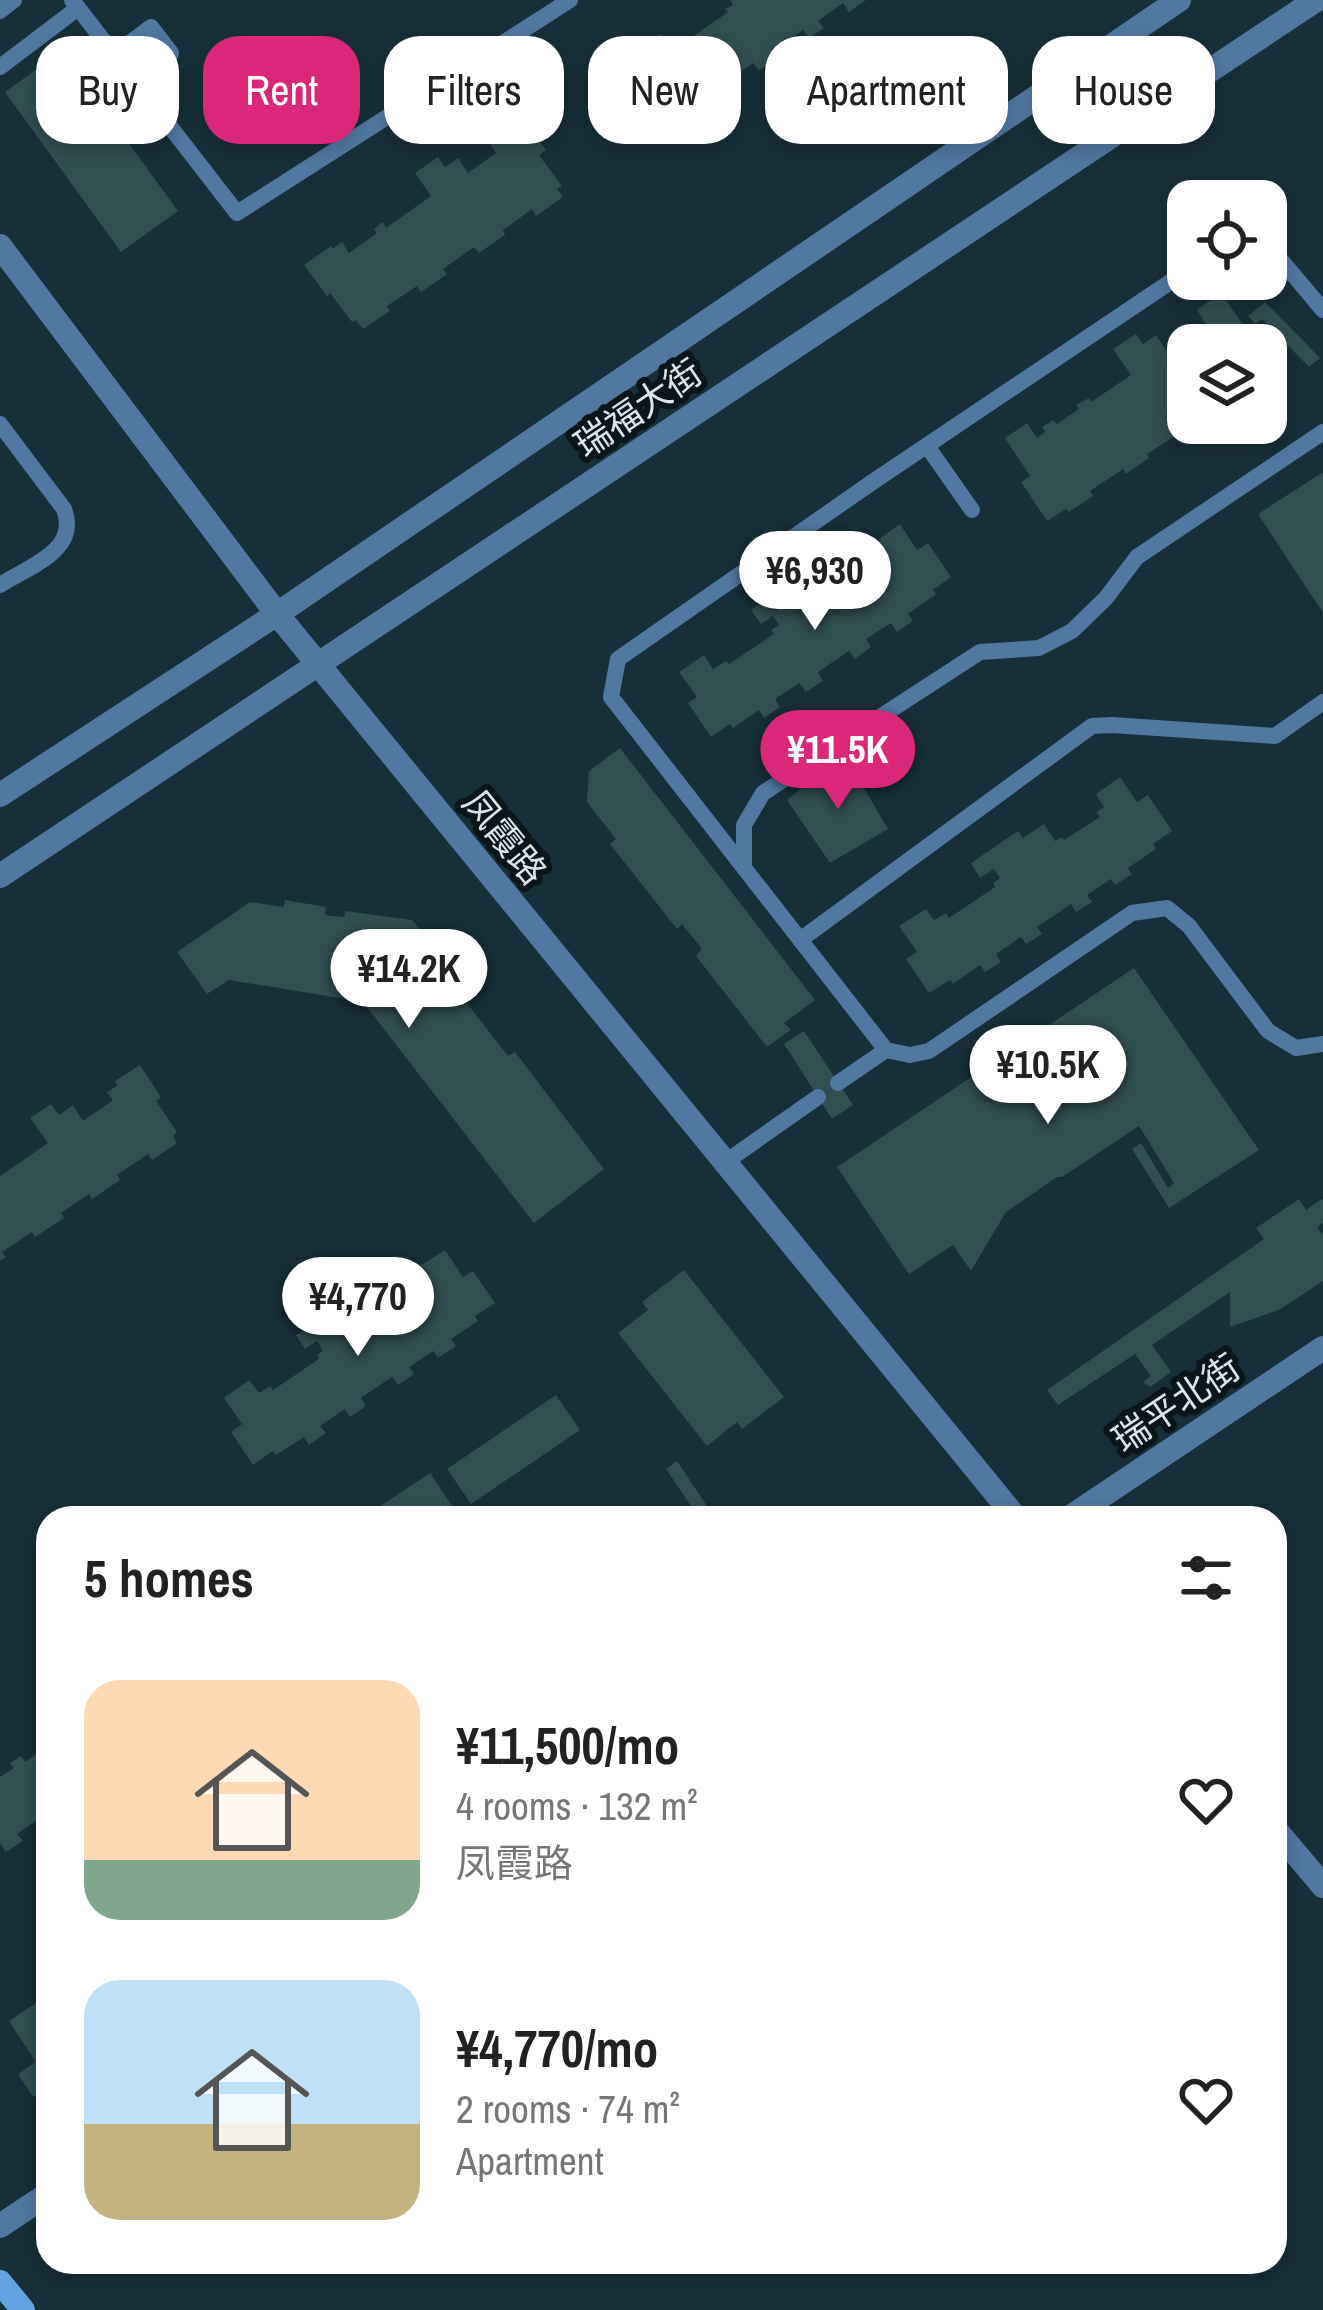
<!DOCTYPE html>
<html lang="en">
<head>
<meta charset="utf-8">
<style>
	body { margin:0; font-family:"Archivo Narrow","Noto Sans SC",sans-serif; background:#f2f2f2; color:#222; height:100vh; display:flex; flex-direction:column; font-size:45px; white-space:nowrap }
	* { box-sizing:border-box; margin:0 }
	p { font-size:39px; color:#767676 }
	.icon { flex:none; width:66px; height:66px; fill:none; stroke:currentColor; stroke-width:2; stroke-linecap:round; stroke-linejoin:round }
	.map { position:relative; flex:1; overflow:hidden }
	.drawer { position:absolute; left:36px; top:1506px; width:1251px; height:768px; display:flex; flex-direction:column; background:#fff; border-radius:36px; box-shadow:0 6px 18px #0003 }
	.drawer>* { flex:none }
	.guide { position:absolute; left:36px; top:36px; width:1251px; height:108px; display:flex; gap:24px }
	.fabs { position:absolute; left:1167px; top:180px; display:grid; gap:24px }
	.fabs a { display:grid; place-items:center; width:120px; height:120px; border-radius:24px; background:#fff; box-shadow:0 6px 18px #0003; font-size:60px }
	.price { position:absolute; translate:-50% -102px; padding:0 27px; border-radius:42px; background:#fff; color:#222; font-size:39px; line-height:78px; filter:drop-shadow(0 3px 6px #0008) }
	.price::after { content:''; position:absolute; left:50%; top:72px; width:36px; height:27px; margin-left:-18px; background:inherit; clip-path:polygon(0 0,100% 0,50% 100%) }
	.price.on { background:#db2777; color:#fff }
	ul { padding:0; list-style:none }
	li { display:flex; align-items:center; gap:36px; height:300px; padding:0 48px }
	li span { display:grid; place-items:center; flex:none; width:336px; height:240px; border-radius:36px; color:#555 }
	li>.icon { margin-inline-start:auto }
	span .icon { width:144px; height:144px; fill:#fffc; stroke-width:1 }
	li b { font-size:51px }
	h2 { display:flex; justify-content:space-between; align-items:center; height:144px; padding:0 48px; font-size:51px }
	.tag { padding:0 42px; border-radius:36px; background:#fff; box-shadow:0 6px 18px #0003; font-size:42px; line-height:108px }
	.tag.on { background:#db2777; color:#fff }
	.map>svg:first-child { display:block }
	.building { fill:#314e50 }
	.lines { fill:none; stroke-linecap:round; stroke-linejoin:round }
	.service { stroke:#5178a1; stroke-width:16 }
	.tertiary { stroke:#5178a1; stroke-width:24 }
	.secondary { stroke:#63a3e4; stroke-width:24 }
	.labels { text-anchor:middle; stroke-width:12; stroke-linejoin:round; paint-order:stroke }
	.street-label { font-size:36px; fill:#d8e6ec; stroke:#0b151a }
</style>
</head>
<body>
<div class="map">
<svg width="1323" height="2310" viewBox="0 0 1323 2310">
	<rect width="100%" height="100%" fill="#172f38"/>
	<path class="building" d="M730,0h136l-17,12 -6,-9 -25,18 6,7 -15,10 -6,-8 -33,23 5,6 -16,12 -6,-8 -25,17 5,8 -15,10 -6,-8 -27,19 -2,-4 -20,13 -23,-33 12,-8 -17,-25 25,-18 9,14 10,-7 3,3 46,-32 -3,-3 8,-4z
		M62,51l116,160 -57,41 -116,-160z
		M524,119l22,31 -7,5 23,31 -5,3 6,8 -27,19 -4,-7 -29,21 2,5 -26,18 -5,-6 -31,22 4,5 -26,18 -4,-6 -30,20 3,5 -27,18 -7,-9 -4,2 -22,-29 -3,3 -23,-31 27,-19 2,3 9,-7 7,11 28,-20 -3,-4 9,-7 3,6 45,-32 -16,-23 23,-16 7,10 13,-9 10,15 28,-20 -6,-9z
		M1221,293l27,39 8,-6 26,38 -16,11v-30h-78v78h16l-20,13 -3,-4 -34,22 2,4 -23,16 -3,-5 -33,22 3,5 -24,16 -3,-3 -19,12 -26,-39 9,-6 -25,-38 22,-15 10,15 8,-6 -3,-5 11,-7 4,4 22,-15 -3,-4 13,-7 2,4 40,-27 -18,-26 23,-15 7,10 13,-9 11,16 20,-14 -3,-4 13,-8 2,4 7,-5 -9,-14z
		M1265,302l55,56 -11,9 -47,-48 -7,5 -7,-8z
		M1323,472v141l-65,-99z
		M900,524l17,26 11,-7 23,34 -18,13 3,4 -28,20 5,7 -16,11 -6,-9 -25,16 5,8 -16,12 -6,-8 -31,21 5,9 -17,11 -7,-9 -24,16 5,8 -16,11 -5,-8 -26,18 -3,-4 -19,13 -23,-34 9,-6 -18,-25 25,-17 9,14 13,-8 3,3 45,-30 -3,-4 8,-5 -6,-9 -12,8 -10,-14 47,-32 4,6 18,-13 16,23 42,-29 -3,-4 10,-7 -9,-13z
		M620,748l195,252 -31,23 7,7 -24,17 -71,-91 6,-7 -20,-25 -5,5 -67,-85 6,-5 -29,-37 2,-31z
		M848,761l40,68 -58,34 -43,-63 24,-19z
		M1120,777l17,25 11,-7 24,36 -19,13 3,5 -28,19 4,6 -17,11 -4,-6 -24,16 5,7 -16,10 -5,-8 -34,23 5,7 -16,10 -5,-7 -25,17 5,8 -16,10 -5,-7 -27,19 -3,-4 -21,13 -23,-34 11,-7 -18,-26 27,-17 8,11 12,-7 3,5 46,-31 -2,-4 7,-5 -6,-9 -14,9 -9,-15 47,-32 5,7 21,-14 11,17 7,-4 2,3 36,-23 -4,-5 8,-5 -8,-13z
		M285,900l41,7 -1,8 19,2 1,-6 67,9 21,25 -7,6 82,105 7,-4 89,117 -70,54 -171,-221 -134,-22 -22,14 -30,-42 73,-50 34,5z
		M1134,968l125,182 -90,58 -37,-59 9,-6 27,45 6,-5 -35,-57 -77,51h-5l-51,35 -35,59 -18,-26 -44,29 -72,-107z
		M804,1031l49,74 -21,14 -48,-75z
		M140,1065l21,32 -5,4 21,31 -4,4 4,7 -25,17 -4,-6 -31,21 3,5 -28,19 -3,-5 -28,19 3,5 -29,19 -3,-5 -30,20 4,5 -6,4v-85l48,-33 -18,-25 21,-14 8,11 14,-10 10,16 30,-21 -6,-8 11,-7 -3,-4z
		M1323,1198v25l-6,4 6,8v46l-42,28 -51,18v-35l-78,53 19,27 -21,15 -7,-5 8,-6 -16,-22 -77,51 -11,-15 217,-151 -8,-11 43,-29 7,11z
		M445,1250l18,27 10,-6 22,32 -20,13 3,5 -27,18 5,7 -18,12 -5,-7 -24,16 5,7 -16,11 -6,-8 -31,21 5,8 -16,11 -5,-8 -25,17 6,7 -17,12 -5,-8 -28,18 -3,-4 -20,14 -22,-33 11,-8 -18,-26 25,-18 10,13 11,-7 3,4 46,-31 -2,-4 6,-4 -6,-10 -12,8 -9,-14 45,-31 3,6 20,-13 13,18 8,-5 3,5 33,-23 -2,-4 11,-7 -10,-15z
		M684,1270l100,127 -42,32 -5,-7 -30,24 -89,-113 30,-23 -6,-8z
		M556,1395l24,35 -109,74 -24,-35z
		M677,1461l38,57h-16l-33,-49z
		M430,1473l30,45h-98z
		M48,1746v80l-7,-9 -24,17 6,7 -17,11 -6,-9v-66l14,-9 -4,-5 11,-7 4,6z
		M48,1995v91l-15,11 -15,-23 18,-12 -27,-41z"/>
	<g class="lines">
		<path class="service" d="M72,0l165,213 333,-213
			M0,11l14,-11
			M114,55l37,-28 20,26
			M0,67l78,-59
			M1266,246l4,1 53,63
			M1188,270l-314,211 -256,178 -7,38 275,353 24,5 19,-4 203,-138 35,-5 22,18 79,105 28,17 27,-4
			M0,424l64,85c16,41 -34,57 -64,76
			M927,446l45,64
			M744,868v-43l19,-32 217,-141 59,-4 33,-17 34,-33 31,-41 186,-125
			M800,940l292,-214 20,-1 163,11 48,-34
			M838,1083l48,-33
			M724,1163l94,-66"/>
		<path class="tertiary" d="M0,246l277,368 739,904
			M0,795l277,-181 902,-614
			M0,876l1316,-876
			M1069,1518l254,-170
			M1275,1829l48,57
			M0,2226l48,-32"/>
		<path class="secondary" d="M0,2282l23,28"/>
	</g>
	<g class="labels">
		<g class="street-label">
			<text transform="translate(638 408) rotate(-34)" y="13">瑞福大街</text>
			<text transform="translate(505 837) rotate(51)" y="13">凤霞路</text>
			<text transform="translate(1176 1403) rotate(-34)" y="13">瑞平北街</text>
		</g>
	</g>
</svg>
<div class="fabs">
<a><svg class="icon" aria-label="locate" viewBox="0 0 24 24"><circle cx="12" cy="12" r="6"/><path d="M12 2v4M12 18v4M2 12h4M18 12h4"/></svg></a>
<a><svg class="icon" aria-label="layers" viewBox="0 0 24 24"><path d="M12 4l9 5-9 5-9-5zM3 14l9 5 9-5"/></svg></a>
</div>
<b class="price" style="left:815px;top:633px">¥6,930</b>
<b class="price on" style="left:838px;top:812px">¥11.5K</b>
<b class="price" style="left:409px;top:1031px">¥14.2K</b>
<b class="price" style="left:1048px;top:1127px">¥10.5K</b>
<b class="price" style="left:358px;top:1359px">¥4,770</b>
<div class="guide">
<a class="tag">Buy</a>
<a class="tag on">Rent</a>
<a class="tag">Filters</a>
<a class="tag">New</a>
<a class="tag">Apartment</a>
<a class="tag">House</a>
</div>
<section class="drawer">
<h2>5 homes<svg class="icon" aria-label="filters" viewBox="0 0 24 24"><path d="M4 7h16M4 17h16"/><circle cx="9" cy="7" r="2"/><circle cx="15" cy="17" r="2"/></svg></h2>
<ul>
<li><span style="background:linear-gradient(#ffd9b3 75%,#7fa58c 0)"><svg class="icon" aria-label="home" viewBox="0 0 24 24"><path d="M3 11l9-7 9 7M6 9v11h12V9"/></svg></span><div><b>¥11,500/mo</b><p>4 rooms · 132 m²</p><p>凤霞路</p></div><svg class="icon" aria-label="heart" viewBox="0 0 24 24"><path d="M12 20l-8-8c-3-5 5-10 8-4 3-6 11-1 8 4z"/></svg></li>
<li><span style="background:linear-gradient(#bfe0f5 60%,#c2b280 0)"><svg class="icon" aria-label="home" viewBox="0 0 24 24"><path d="M3 11l9-7 9 7M6 9v11h12V9"/></svg></span><div><b>¥4,770/mo</b><p>2 rooms · 74 m²</p><p>Apartment</p></div><svg class="icon" aria-label="heart" viewBox="0 0 24 24"><path d="M12 20l-8-8c-3-5 5-10 8-4 3-6 11-1 8 4z"/></svg></li>
</ul>
</section>
</div>
</body>
</html>
